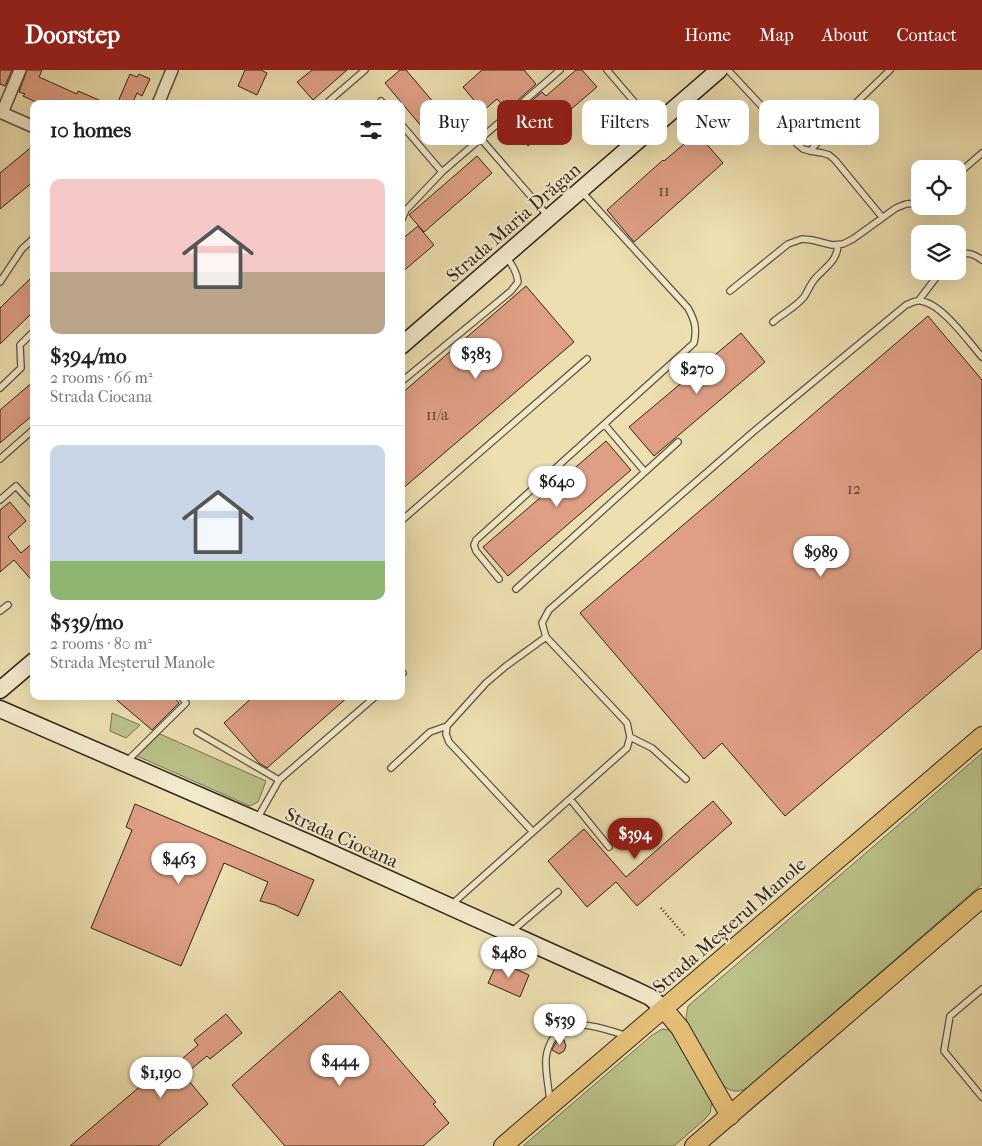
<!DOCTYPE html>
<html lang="en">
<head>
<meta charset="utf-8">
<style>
	body { margin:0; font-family:"IM FELL French Canon",serif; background:#f2f2f2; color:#222; height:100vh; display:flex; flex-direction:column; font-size:19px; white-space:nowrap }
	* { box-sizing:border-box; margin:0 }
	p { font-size:16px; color:#767676 }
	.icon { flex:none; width:28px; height:28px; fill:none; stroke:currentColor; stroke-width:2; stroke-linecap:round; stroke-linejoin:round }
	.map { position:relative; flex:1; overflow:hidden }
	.details { position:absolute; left:30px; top:30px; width:375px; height:600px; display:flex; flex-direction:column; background:#fff; border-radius:10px; box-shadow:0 5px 20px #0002 }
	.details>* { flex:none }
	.guide { position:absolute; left:420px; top:30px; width:475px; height:45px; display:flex; gap:10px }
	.tools { position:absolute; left:911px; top:90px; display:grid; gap:10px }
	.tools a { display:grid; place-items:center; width:55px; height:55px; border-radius:10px; background:#fff; box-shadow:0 5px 20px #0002; font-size:25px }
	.price { position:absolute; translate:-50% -42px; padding:0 11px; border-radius:18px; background:#fff; color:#222; font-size:16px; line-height:32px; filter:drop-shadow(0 1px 2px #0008) }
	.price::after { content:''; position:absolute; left:50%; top:30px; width:15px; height:11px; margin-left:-8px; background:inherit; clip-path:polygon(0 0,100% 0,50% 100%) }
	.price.on { background:#8f2418; color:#fff }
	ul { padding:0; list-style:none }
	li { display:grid; align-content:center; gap:10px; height:265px; padding:0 20px }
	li+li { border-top:1px solid #e0e0e0 }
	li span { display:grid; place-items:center; height:155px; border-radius:10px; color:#555 }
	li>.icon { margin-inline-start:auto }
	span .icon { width:90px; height:90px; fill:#fffc; stroke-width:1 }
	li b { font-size:21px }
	h2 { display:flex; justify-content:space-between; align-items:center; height:60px; padding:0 20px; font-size:21px }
	.pill { padding:0 18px; border-radius:10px; background:#fff; box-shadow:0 5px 20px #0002; font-size:18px; line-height:45px }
	.pill.on { background:#8f2418; color:#fff }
	header { display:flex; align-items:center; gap:30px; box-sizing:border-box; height:70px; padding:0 25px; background:#8f2418; color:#fff }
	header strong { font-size:24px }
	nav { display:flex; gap:28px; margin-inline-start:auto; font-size:18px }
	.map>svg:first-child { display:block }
	.green { fill:#bbc189; stroke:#747252 }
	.building { fill:#e09f85; stroke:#2e241b }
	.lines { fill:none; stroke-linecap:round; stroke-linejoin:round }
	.lane-casing { stroke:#5e5340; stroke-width:8 }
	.street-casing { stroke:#5e5340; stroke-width:14 }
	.secondary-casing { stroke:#2e241b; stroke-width:19 }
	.primary-casing { stroke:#2e241b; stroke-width:20 }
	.path { stroke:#2e241b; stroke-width:2.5; stroke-dasharray:1 2.5; stroke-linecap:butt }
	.lane { stroke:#f3eacc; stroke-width:5.5 }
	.street { stroke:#f3eacc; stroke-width:11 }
	.secondary { stroke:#f3eacc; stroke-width:16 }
	.primary { stroke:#e6c078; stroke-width:18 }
	.labels { text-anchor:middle; stroke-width:4; stroke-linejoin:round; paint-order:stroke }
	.number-label { font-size:16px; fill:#5a4336 }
	.street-label { font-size:19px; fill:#2e241b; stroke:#f3eacc }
</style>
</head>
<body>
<header>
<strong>Doorstep</strong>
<nav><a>Home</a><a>Map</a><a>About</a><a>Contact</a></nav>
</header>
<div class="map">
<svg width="982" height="1076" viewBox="0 0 982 1076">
	<rect width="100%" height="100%" fill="#eddfb0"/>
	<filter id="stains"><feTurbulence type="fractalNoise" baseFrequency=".004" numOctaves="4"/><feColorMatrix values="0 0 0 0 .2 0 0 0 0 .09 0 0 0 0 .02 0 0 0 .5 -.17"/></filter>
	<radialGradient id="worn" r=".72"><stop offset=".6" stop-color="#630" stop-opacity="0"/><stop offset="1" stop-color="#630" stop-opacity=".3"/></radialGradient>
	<path class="green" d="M112,643l28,12 -14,13 -16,-7z
		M160,664l106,47 -8,21 -8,4 -113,-50z
		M982,683v131l-235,204c-9,5 -17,4 -24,-3l-36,-63 -1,-5 2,-11z
		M662,959l7,1 6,4 37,67 -2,12 -5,6 -31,27h-151l128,-110z"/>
	<path class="building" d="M0,0h12l-7,16 -5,-2z
		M27,0h15l-3,7 38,17 1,-3 30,13h-68l-17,-8 2,-2 -6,-2z
		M245,0h16l6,3 -10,22 -19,-9z
		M312,0h35l-34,30 -16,-18z
		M400,0h6l40,47 -19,16 -42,-50z
		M482,0h42l12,14 -29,26 -10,-11 -14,12 -20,-24z
		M576,0h6l15,17 -69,59 -17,-21 5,-4 -3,-4 29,-25 4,4z
		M130,4l7,3 2,-3 11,5 -8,17 -5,-3 -5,11h-15z
		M697,63l26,30 -89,79 -27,-32 56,-50 1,1z
		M34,75v36l-34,28v-36z
		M477,86l15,17 -68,59 -15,-17z
		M418,156l16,19 -33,28v-33z
		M34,205v36l-34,33v-36z
		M526,216l48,56 -173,148v-96z
		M928,246l54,64v268l-197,168 -63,-73 -18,16 -124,-146z
		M741,263l24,29 -111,94 -25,-29z
		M34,311v33l-34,29v-33z
		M606,371l25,29 -123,106 -25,-29z
		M10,432l16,19 -18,16 13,16 13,-11v41l-20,-23 -14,12v-62z
		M112,626h61l6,7 -27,27z
		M254,626h95l-82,72 -8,-5 -35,-40z
		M713,731l19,22 -95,83 -21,-24 -29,25 -39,-46 36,-32 42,48z
		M135,734l179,76 -16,36 -23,-11 -15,-4 8,-19 -44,-19 -43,103 -90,-38 41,-98 -6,-3z
		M498,891l31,14 -9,22 -32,-14z
		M340,921l96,111 -3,2 16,19 -26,23h-138l-53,-61z
		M226,944l16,19 -32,26 -3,-3 -23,19 24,29 -50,42h-88l100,-85 4,5 24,-21 -4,-5z
		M560,968l4,2 2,6 -2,5 -5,3 -7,-4 3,-6z"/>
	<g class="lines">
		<g class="lane-casing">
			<path id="lane" d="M607,0l47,55
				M728,0l69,74 6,5 7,2 12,2 7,2 6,5 47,57
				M381,31l3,3
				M331,34l-2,-3 36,-31
				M401,54l41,48
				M481,69l67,77
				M810,81l21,-24 59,-57
				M958,104l24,-21
				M401,151l5,-11 36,-38 118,-102
				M958,186c9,-5 16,-2 24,4
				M0,212l22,-33 12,-11
				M730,221l58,-47 14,-5 10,1 20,5 11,-1 10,-5 43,-31 10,-4 14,-1
				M919,230l22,-29
				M773,252c9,-8 23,-15 31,-25 4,-6 6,-12 10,-17 10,-12 23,-18 24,-35
				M401,312l110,-91 7,-9c-1,-10 -6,-17 -12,-26
				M0,318l21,-20 -1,-23 14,-14
				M605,355l40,47
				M0,389l34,-30
				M0,430l16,-14 18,20
				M401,451l186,-162
				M499,509l-23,-28 -2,-6 2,-5 218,-197c3,-15 1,-22 -6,-35l-106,-116
				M516,519l162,-147
				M0,541l8,-6
				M401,604l2,-1
				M197,662l82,48
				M630,667l22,11 34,31
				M126,692l60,-59 -5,-7
				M391,698l39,-36 17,-6
				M570,729l39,48
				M257,749l22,-39 97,-84
				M533,762l-84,-90 -3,-8 1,-8 39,-43 20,-17 40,-29
				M451,835l176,-157 3,-11 -3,-14 -81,-86 -4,-14 7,-13 204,-178 153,-127c5,-2 10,-5 15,-4 21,3 47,40 61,56
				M511,862l47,-40
				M982,919l-32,27 -6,35 38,46
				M550,1032c-1,-14 -5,-30 -4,-44 1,-8 3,-14 8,-21 18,-23 51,-7 74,-1"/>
		</g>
		<g class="street-casing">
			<path id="street" d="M158,34l14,-34
				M0,42l34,15
				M2,43l18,-43"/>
		</g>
		<g class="secondary-casing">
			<path id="secondary" d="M401,276l318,-276
				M0,620l34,-29
				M0,639l311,135 322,145 17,8 14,12"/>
		</g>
		<g class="primary-casing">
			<path id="primary" d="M664,939l16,19 50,88
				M503,1076l479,-410
				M694,1076l288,-248"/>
		</g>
		<path class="path" d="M661,838l24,28"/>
		<use href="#lane" class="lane"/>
		<use href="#street" class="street"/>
		<use href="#secondary" class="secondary"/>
		<use href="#primary" class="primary"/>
	</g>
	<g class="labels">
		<g class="number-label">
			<text x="664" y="126">11</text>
			<text x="437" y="350">11/a</text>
			<text x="854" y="424">12</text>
		</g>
		<g class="street-label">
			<text transform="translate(513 152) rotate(-41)" y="7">Strada Maria Drăgan</text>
			<text transform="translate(342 767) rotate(24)" y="7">Strada Ciocana</text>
			<text transform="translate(729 855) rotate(-41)" y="7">Strada Meșterul Manole</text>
		</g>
	</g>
	<rect width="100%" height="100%" filter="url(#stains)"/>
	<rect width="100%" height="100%" fill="url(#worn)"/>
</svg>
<div class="tools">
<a><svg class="icon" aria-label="locate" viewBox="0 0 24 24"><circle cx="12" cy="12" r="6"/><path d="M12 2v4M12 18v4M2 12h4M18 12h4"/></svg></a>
<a><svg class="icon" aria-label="layers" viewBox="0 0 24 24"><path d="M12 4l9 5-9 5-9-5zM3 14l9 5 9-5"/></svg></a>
</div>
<b class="price" style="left:476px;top:310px">$383</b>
<b class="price" style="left:697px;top:325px">$270</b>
<b class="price" style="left:557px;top:438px">$640</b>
<b class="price" style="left:821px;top:508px">$989</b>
<b class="price on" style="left:635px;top:790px">$394</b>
<b class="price" style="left:179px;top:815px">$463</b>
<b class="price" style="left:509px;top:909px">$480</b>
<b class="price" style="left:560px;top:976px">$539</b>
<b class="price" style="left:340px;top:1017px">$444</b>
<b class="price" style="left:161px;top:1029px">$1,190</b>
<div class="guide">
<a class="pill">Buy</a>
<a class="pill on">Rent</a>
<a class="pill">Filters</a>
<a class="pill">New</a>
<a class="pill">Apartment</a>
</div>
<section class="details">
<h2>10 homes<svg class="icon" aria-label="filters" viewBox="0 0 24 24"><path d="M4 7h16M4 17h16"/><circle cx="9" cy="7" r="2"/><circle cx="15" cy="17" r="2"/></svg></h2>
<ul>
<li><span style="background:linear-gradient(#f6c9c9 60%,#b9a48a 0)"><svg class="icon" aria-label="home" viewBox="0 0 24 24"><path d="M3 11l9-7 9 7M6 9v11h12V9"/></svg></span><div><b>$394/mo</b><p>2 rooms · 66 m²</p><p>Strada Ciocana</p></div></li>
<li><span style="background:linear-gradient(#c9d6e8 75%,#8fb573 0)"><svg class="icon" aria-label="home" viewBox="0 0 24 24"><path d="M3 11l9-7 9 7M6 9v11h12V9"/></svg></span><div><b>$539/mo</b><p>2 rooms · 80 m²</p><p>Strada Meșterul Manole</p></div></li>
</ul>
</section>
</div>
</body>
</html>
